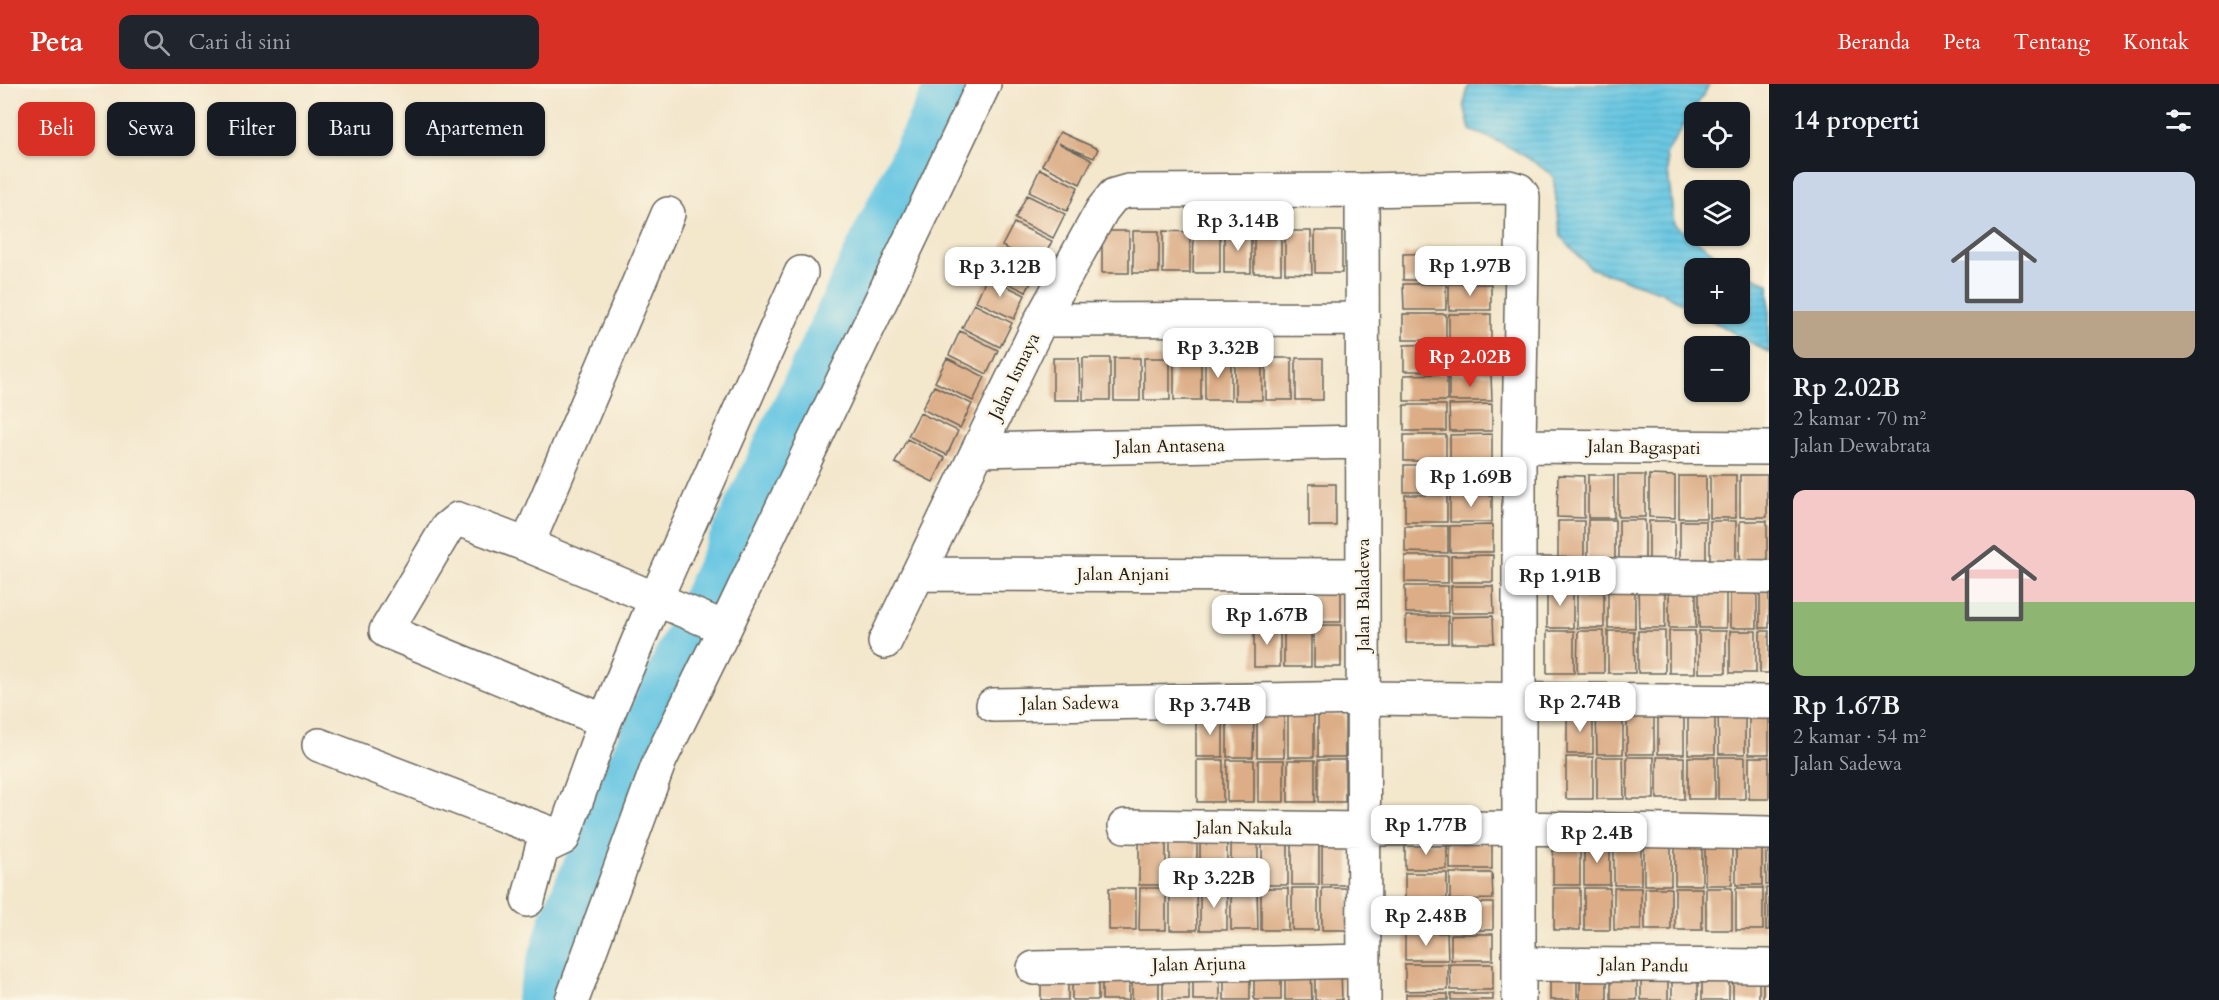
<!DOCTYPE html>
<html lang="id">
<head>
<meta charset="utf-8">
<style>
	body { margin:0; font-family:Cardo,serif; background:#20242c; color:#f1f3f6; height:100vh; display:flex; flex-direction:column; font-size:22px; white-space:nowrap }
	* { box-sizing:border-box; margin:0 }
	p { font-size:20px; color:#9ea1a6 }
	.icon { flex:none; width:33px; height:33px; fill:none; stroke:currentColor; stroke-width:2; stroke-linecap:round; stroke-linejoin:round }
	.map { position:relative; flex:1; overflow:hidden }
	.details { display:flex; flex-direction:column; background:#171b24; width:450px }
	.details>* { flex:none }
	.banner { position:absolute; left:18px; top:18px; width:570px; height:54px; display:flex; gap:12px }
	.tools { position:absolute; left:1684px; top:18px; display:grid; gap:12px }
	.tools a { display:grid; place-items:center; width:66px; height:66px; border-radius:12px; background:#171b24; box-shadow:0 2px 4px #0004; font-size:30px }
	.price { position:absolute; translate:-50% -51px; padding:0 14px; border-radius:12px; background:#fff; color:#222; font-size:20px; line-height:39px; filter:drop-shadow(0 2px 3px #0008) }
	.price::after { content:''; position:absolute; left:50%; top:36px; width:18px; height:14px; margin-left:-9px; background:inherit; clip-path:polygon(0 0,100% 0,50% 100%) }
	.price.on { background:#d93025; color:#fff }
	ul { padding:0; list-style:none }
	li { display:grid; align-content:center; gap:12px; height:318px; padding:0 24px }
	li span { display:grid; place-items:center; height:186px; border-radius:12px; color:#555 }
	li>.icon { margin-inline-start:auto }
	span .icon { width:108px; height:108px; fill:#fffc; stroke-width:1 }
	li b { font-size:26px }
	h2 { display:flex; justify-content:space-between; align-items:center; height:72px; padding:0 24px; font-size:26px }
	.pill { padding:0 21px; border-radius:12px; background:#171b24; box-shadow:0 2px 4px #0004; font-size:21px; line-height:54px }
	.pill.on { background:#d93025; color:#fff }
	header { display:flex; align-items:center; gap:36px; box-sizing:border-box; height:84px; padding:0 30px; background:#d93025; color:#fff }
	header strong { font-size:28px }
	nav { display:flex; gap:33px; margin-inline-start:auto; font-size:21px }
	.search { width:420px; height:54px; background:#20242c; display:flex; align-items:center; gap:15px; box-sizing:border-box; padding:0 21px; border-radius:12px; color:#9ea1a6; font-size:22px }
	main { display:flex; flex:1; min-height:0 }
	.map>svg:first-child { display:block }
	.grass { fill:url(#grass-tufts); stroke:#56734d; stroke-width:1.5 }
	.water { fill:url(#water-rules); stroke:#40707f; stroke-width:1.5 }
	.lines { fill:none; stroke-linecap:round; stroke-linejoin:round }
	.river { stroke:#64c5e2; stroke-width:58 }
	.building { fill:#dcad87 }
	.minor-casing { stroke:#67635a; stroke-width:36 }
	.minor { stroke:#fff; stroke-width:33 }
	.labels { text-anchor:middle; stroke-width:5; stroke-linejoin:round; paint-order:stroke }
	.street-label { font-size:18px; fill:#1c1c1c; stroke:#fcf5e5 }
</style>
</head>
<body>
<header>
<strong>Peta</strong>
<div class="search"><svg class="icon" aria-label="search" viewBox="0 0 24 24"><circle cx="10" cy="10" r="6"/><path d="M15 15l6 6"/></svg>Cari di sini</div>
<nav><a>Beranda</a><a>Peta</a><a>Tentang</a><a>Kontak</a></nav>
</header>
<main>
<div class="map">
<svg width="1769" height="916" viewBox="0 0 1769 916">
	<defs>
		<pattern id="grass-tufts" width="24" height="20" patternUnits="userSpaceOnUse" patternTransform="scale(1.5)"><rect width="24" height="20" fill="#91ca7e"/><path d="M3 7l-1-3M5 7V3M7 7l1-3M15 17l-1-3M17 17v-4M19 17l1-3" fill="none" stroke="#7cad6c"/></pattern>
		<pattern id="water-rules" width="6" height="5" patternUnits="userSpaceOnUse" patternTransform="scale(1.5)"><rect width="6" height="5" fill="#64c5e2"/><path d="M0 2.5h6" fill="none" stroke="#56a9c1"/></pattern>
	</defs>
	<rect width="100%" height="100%" fill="#fcf5e5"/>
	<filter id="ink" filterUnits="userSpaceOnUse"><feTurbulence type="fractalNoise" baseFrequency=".0167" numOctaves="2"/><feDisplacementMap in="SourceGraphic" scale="12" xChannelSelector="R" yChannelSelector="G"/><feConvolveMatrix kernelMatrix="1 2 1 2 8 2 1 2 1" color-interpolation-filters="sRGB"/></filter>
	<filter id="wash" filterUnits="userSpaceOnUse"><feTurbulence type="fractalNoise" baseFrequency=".008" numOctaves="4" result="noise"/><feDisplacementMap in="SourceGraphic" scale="24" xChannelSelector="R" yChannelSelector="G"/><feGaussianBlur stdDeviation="1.35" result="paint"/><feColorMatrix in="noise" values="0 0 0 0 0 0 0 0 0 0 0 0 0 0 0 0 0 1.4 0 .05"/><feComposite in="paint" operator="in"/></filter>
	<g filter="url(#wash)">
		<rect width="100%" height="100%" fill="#f3e7cc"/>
		<path class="grass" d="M956,0h28l-259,544 -152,372h-28l23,-77 111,-255z"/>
		<path class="water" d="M1469,0h241l-44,70 8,70 60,44h-39v43l-33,-19 -72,-24 -29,-31 -8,-61c-27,-21 -50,-34 -83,-46l-6,-26z
			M1740,187l29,13v69l-69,-39h40z"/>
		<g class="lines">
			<path class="river" d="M545,916l23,-77 111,-255 204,-434 73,-150"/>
		</g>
		<g id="blocks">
			<path class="building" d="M1060,48l38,17 -4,9 -36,-15 34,17 -12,24 -38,-19z
				M1040,85l38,18 -11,24 -38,-19z
				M1027,111l38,19 -12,24 -38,-19z
				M1014,139l38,18 -12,24 -38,-19z
				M1102,147h27v42h-27z
				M1133,147h26v42h-26z
				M1163,147l27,1v41h-27z
				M1194,147h26v42h-27z
				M1224,147h27v42h-27z
				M1254,147h27v42h-27z
				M1285,147h26l1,43 -27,-1z
				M1315,147h27v42h-27z
				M1000,166l38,19 -12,23 -37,-18z
				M1446,169v27h-43v-26z
				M1448,169h43v26l-43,1z
				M987,193l38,18 -11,24 -38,-18z
				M1403,200h43v26h-42z
				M1449,200h42v26h-42z
				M974,220l38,19 -12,24 -38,-19z
				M1403,230h43v26h-43z
				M1449,230h42v26h-42z
				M960,247l38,19 -11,24 -38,-19z
				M1446,260v27h-42v-26z
				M1449,260l43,1v26h-43z
				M947,274l38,19 -12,24 -38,-19z
				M1053,274h26l1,42h-27z
				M1083,274h27v42h-27z
				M1114,274h26v43h-26z
				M1144,274h26v42h-26z
				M1174,274h27v42h-27z
				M1205,274h26v42h-26z
				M1235,274h27v42h-27z
				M1266,274h26v42h-26z
				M1296,274h27v42h-27z
				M1447,290v27h-43v-26z
				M1449,290h42l1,27h-43z
				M934,302l38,18 -12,24 -38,-19z
				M1492,320v27h-42l-1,-26z
				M1404,321h42v26h-42z
				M920,329l38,18 -11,24 -39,-19z
				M1492,350v27h-42v-26z
				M1404,351h42v26h-42z
				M907,355l38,19 -12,24 -38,-19z
				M1404,381h43v27h-43z
				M1450,381h42v27h-42z
				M1558,391l26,1v42l-27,-1z
				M1588,391h26v43h-26z
				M1618,391h27v42h-27z
				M1649,391l26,1v42l-26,-1z
				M1710,391h26v43h-26z
				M1740,391h27v42h-27z
				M1679,392h27v42h-27z
				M1309,400h27v42h-27z
				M1405,411h42v27h-42z
				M1450,411h42v27h-42z
				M1588,436h27v43h-27z
				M1619,436h26v42h-26z
				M1558,437h26v42h-26z
				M1649,437h26v42h-26z
				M1680,437h26v42h-26z
				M1710,437h26v42l-26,-1z
				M1740,437h27v42h-27z
				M1493,441v27h-43v-26z
				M1405,442h43v27l-43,-1z
				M1493,471v27h-42v-26z
				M1405,472h43v27l-43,-1z
				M1284,495h27v42h-27z
				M1314,496h27v42h-27z
				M1405,502h43v27h-42z
				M1451,502h42l1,27h-43z
				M1547,502h26v42h-26z
				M1577,502h27v42h-27z
				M1608,502h27v42h-27z
				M1638,502h27v42h-26z
				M1669,502h27v42h-27z
				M1699,502h27v42h-27z
				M1730,502h27v42h-27z
				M1760,502h9v42h-9z
				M1406,532h42v27h-42z
				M1493,532l1,27h-43v-26z
				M1254,540l26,1v42h-26z
				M1284,541h27v42h-27z
				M1314,541h27v42h-27z
				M1547,547h27v42h-27z
				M1578,547h26v42h-27z
				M1608,547h26l1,42h-27z
				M1638,547h27v42h-27z
				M1669,547h26v42h-26z
				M1699,547h27v42h-27z
				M1730,547h26v42h-26z
				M1760,547h9v42h-9z
				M1567,628h26v42h-26z
				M1596,628h27v42h-26z
				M1627,628h27v42h-27z
				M1658,628h26v42h-26z
				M1688,628h27v42h-27z
				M1718,628h27v42h-26z
				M1749,628h20v42h-20z
				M1196,631h27v42h-27z
				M1227,631h27l-1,42h-26z
				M1257,631h27v42h-27z
				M1288,631h26v42h-26z
				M1318,631h27v42h-27z
				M1566,673h27v42h-27z
				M1597,673h26l1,42h-27z
				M1627,673h27v42h-27z
				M1657,673h27v42h-27z
				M1688,673h27v42h-27z
				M1718,673h27v42h-27z
				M1749,673h20v42h-20z
				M1197,676h26v42h-26z
				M1227,676h27v42h-27z
				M1258,676h26v42h-26z
				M1288,676h27v42h-27z
				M1318,676h27v42h-27z
				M1292,758h27v43h-27z
				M1139,759h27v42h-27z
				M1170,759h27v42h-27z
				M1200,759h27v42h-27z
				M1231,759h27v42h-27z
				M1262,759h26v42h-26z
				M1322,759h27v42h-27z
				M1405,759h42v26h-42z
				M1450,759h42v26h-42z
				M1553,759h27v42h-27z
				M1584,759h26v42h-26z
				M1614,759h27v42h-27z
				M1644,759h27v42h-27z
				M1675,759h27v42h-27z
				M1705,759h27v42h-27z
				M1736,759h26v42h-26z
				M1766,759h3v42h-3z
				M1405,789h42v26h-42z
				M1450,789h42l1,26 -43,1z
				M1109,804h27v42h-27z
				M1140,804h26v42h-27z
				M1170,804h26l1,42h-27z
				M1200,804h27v42h-27z
				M1231,804h26l1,42h-27z
				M1261,804h27v42h-27z
				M1292,804h26v42h-26z
				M1322,804h27v42h-27z
				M1554,804h26v42h-26z
				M1584,804h26v42h-26z
				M1614,804h27v42h-27z
				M1645,804h26v42h-26z
				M1675,804h27v42h-27z
				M1706,804h26v42h-26z
				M1736,804h27v42h-27z
				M1766,804h3v42h-3z
				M1405,819h42v27h-42z
				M1451,819h42v27h-42z
				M1405,849h42l1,27h-43z
				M1451,850h42v26h-42z
				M1405,880h43v26l-43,1z
				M1450,880h43v26h-42z
				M1072,885h26v31h-26z
				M1159,885v31h-27v-30z
				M1163,885h26v31h-26z
				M1254,885h27v31h-27z
				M1285,885h26l1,31h-27z
				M1102,886h27v30h-27z
				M1193,886h27v30h-27z
				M1224,886h26v30h-26z
				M1315,886h26l1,30h-27z
				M1041,887h27v29h-27z
				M1550,889h27v27h-27z
				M1580,889h27v27h-27z
				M1611,889h26v27h-26z
				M1641,889h27v27h-27z
				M1672,889h26v27h-26z
				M1702,889h27v27h-27z
				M1733,889h26v27h-26z
				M1763,889h6v27h-6z
				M1406,910h42v6h-42z
				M1451,910h42v6h-42z"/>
		</g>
	</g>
	<g filter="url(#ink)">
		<use href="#blocks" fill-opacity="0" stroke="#67635a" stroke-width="1.5"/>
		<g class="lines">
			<g class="minor-casing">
				<path id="minor" d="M1362,106l2,810
					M1041,236l321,-1
					M1519,362l250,2
					M978,366l384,-8
					M527,461l141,-331
					M919,490l444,1
					M1519,490l250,3
					M885,558l156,-322 61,-110 12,-15 14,-4 234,-1 147,-3 10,3 4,6 -4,250v554
					M993,621l370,-7 406,4
					M605,637l-219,-90 61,-103 11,-9 69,26 198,83
					M319,661l244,93
					M1125,742l238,3 156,-1 250,5
					M528,816l14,-52 21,-10 42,-117 51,-123 145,-325
					M1519,880l250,2
					M1034,884l330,-7
					M572,916l88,-240 65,-132 259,-544"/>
			</g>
			<use href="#minor" class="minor"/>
		</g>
	</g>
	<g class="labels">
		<g class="street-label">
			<text transform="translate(1014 292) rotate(-64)" y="6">Jalan Ismaya</text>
			<text transform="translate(1170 362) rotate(-1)" y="6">Jalan Antasena</text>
			<text transform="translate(1644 363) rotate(1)" y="6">Jalan Bagaspati</text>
			<text x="1123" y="496">Jalan Anjani</text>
			<text transform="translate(1363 511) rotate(-90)" y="6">Jalan Baladewa</text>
			<text transform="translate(1070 619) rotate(-1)" y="6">Jalan Sadewa</text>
			<text transform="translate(1244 744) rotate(1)" y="6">Jalan Nakula</text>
			<text transform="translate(1199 880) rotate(-1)" y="6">Jalan Arjuna</text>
			<text transform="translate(1644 881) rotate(1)" y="6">Jalan Pandu</text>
		</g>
	</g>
</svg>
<div class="tools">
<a><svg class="icon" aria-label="locate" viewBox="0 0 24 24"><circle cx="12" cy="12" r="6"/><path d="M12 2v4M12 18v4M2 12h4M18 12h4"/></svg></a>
<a><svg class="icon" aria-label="layers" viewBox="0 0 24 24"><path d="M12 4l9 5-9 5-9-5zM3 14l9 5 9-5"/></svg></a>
<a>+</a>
<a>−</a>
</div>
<b class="price" style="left:1238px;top:168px">Rp 3.14B</b>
<b class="price" style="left:1470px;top:213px">Rp 1.97B</b>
<b class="price" style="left:1000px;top:214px">Rp 3.12B</b>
<b class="price" style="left:1218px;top:295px">Rp 3.32B</b>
<b class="price on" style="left:1470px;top:304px">Rp 2.02B</b>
<b class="price" style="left:1471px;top:424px">Rp 1.69B</b>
<b class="price" style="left:1560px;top:523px">Rp 1.91B</b>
<b class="price" style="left:1267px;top:562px">Rp 1.67B</b>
<b class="price" style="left:1580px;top:649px">Rp 2.74B</b>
<b class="price" style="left:1210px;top:652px">Rp 3.74B</b>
<b class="price" style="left:1426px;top:772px">Rp 1.77B</b>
<b class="price" style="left:1597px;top:780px">Rp 2.4B</b>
<b class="price" style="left:1214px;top:825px">Rp 3.22B</b>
<b class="price" style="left:1426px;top:863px">Rp 2.48B</b>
<div class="banner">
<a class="pill on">Beli</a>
<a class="pill">Sewa</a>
<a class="pill">Filter</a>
<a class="pill">Baru</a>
<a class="pill">Apartemen</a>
</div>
</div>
<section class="details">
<h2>14 properti<svg class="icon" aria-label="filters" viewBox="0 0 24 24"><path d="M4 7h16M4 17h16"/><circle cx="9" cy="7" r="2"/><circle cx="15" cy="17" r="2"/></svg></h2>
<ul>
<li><span style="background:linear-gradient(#c9d6e8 75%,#b9a48a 0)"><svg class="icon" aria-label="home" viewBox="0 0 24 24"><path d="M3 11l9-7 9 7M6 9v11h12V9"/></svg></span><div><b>Rp 2.02B</b><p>2 kamar · 70 m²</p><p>Jalan Dewabrata</p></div></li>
<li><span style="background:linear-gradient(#f6c9c9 60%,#8fb573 0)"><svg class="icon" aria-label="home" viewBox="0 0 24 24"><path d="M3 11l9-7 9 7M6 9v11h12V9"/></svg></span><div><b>Rp 1.67B</b><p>2 kamar · 54 m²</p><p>Jalan Sadewa</p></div></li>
</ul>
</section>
</main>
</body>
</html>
